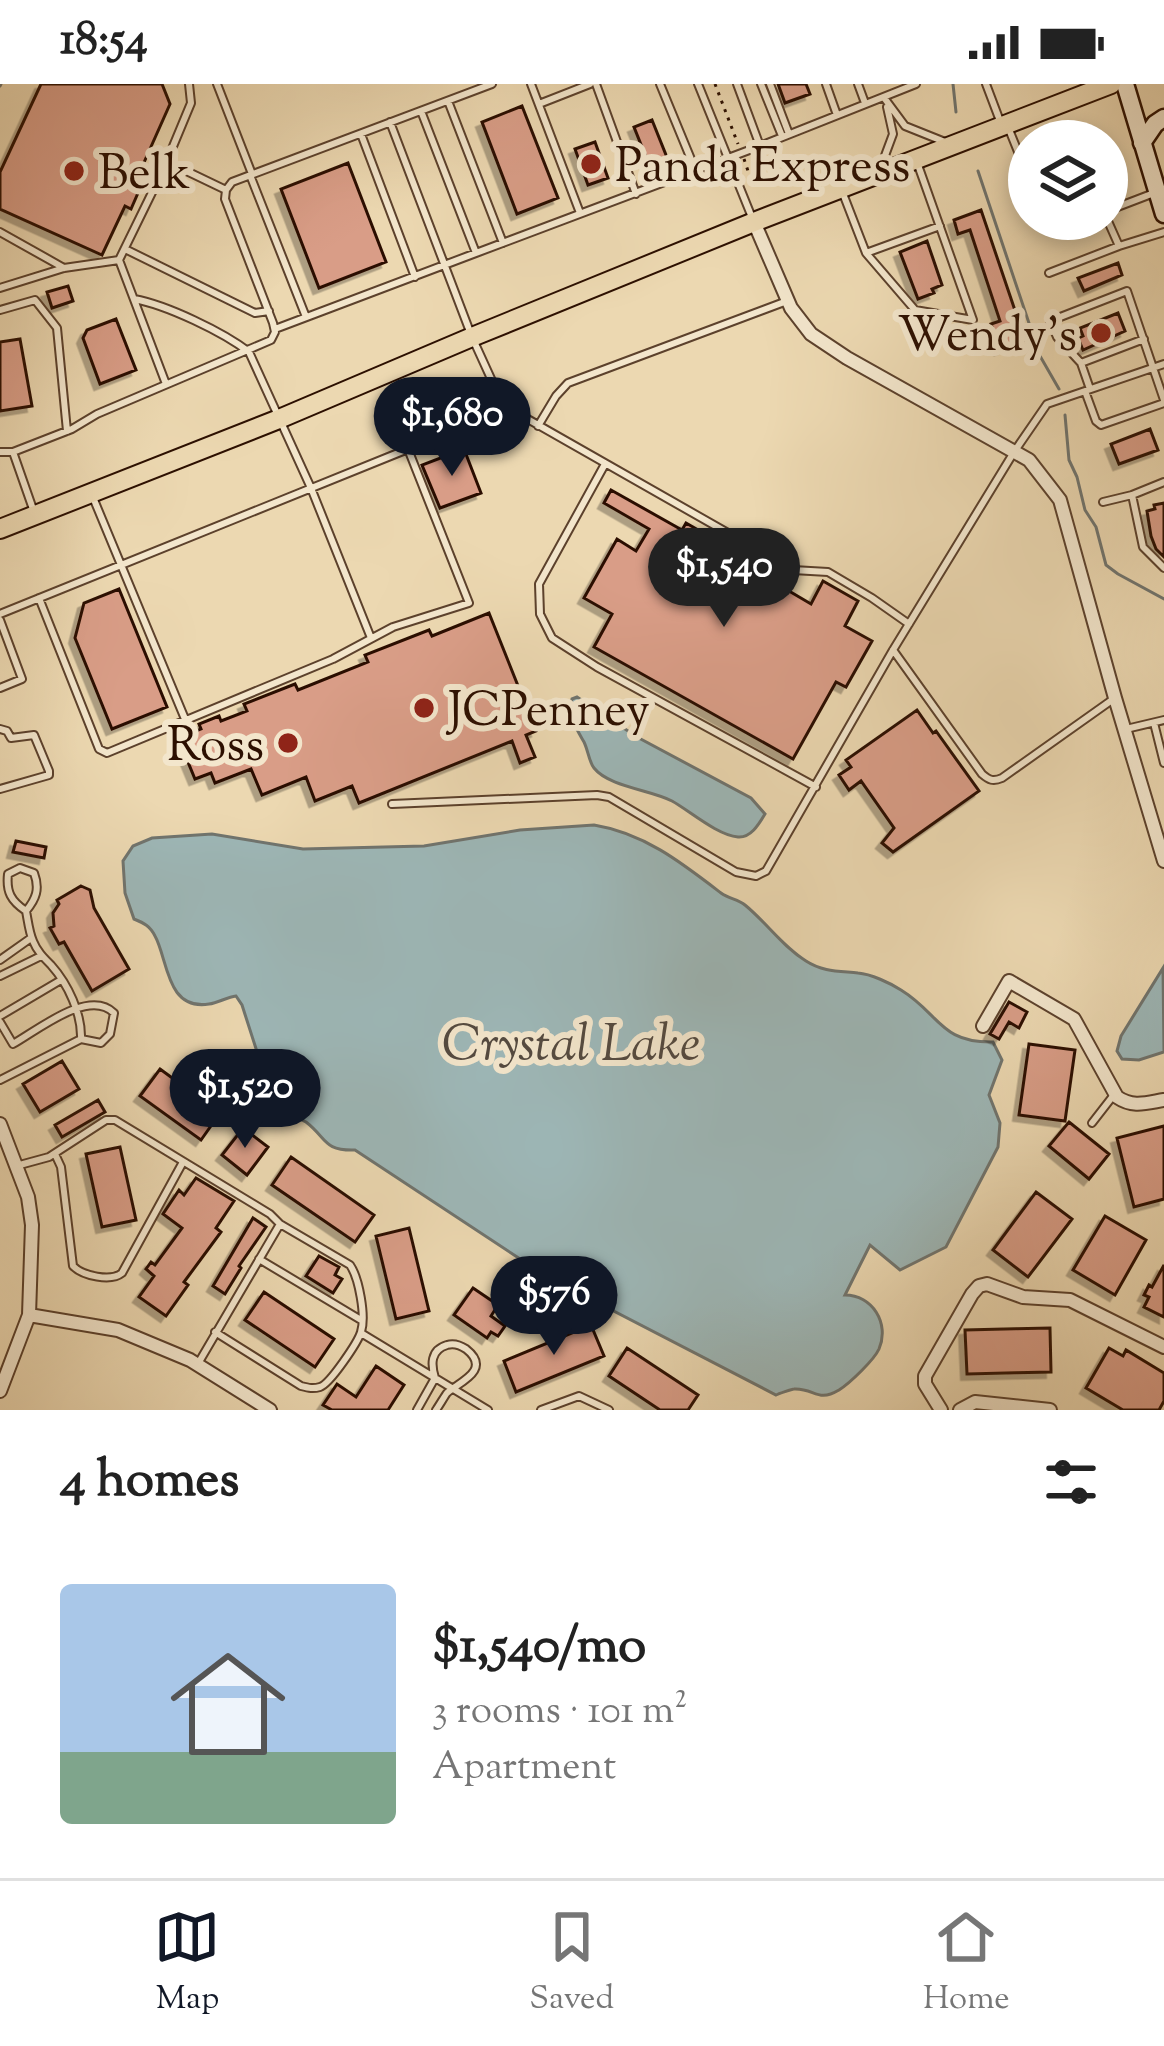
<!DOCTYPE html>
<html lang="en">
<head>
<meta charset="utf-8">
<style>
	body { margin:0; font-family:"Sorts Mill Goudy",serif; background:#f6f6f6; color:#222; height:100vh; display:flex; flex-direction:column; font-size:45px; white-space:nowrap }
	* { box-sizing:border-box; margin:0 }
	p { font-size:39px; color:#767676 }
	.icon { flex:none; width:66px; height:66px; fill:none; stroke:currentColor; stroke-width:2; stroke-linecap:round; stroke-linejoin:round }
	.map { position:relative; height:1326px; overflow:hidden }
	.drawer { display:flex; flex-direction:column; background:#fff; flex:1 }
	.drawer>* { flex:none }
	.controls { position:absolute; left:1008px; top:36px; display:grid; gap:24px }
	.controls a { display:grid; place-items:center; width:120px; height:120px; border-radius:50%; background:#fff; box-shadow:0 6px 18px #0003; font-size:60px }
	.price { position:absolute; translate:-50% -102px; padding:0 27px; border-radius:42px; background:#111827; color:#fff; font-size:39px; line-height:78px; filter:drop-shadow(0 3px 6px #0008) }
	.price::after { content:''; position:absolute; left:50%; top:72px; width:36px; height:27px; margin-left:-18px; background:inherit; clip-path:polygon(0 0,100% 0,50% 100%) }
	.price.active { background:#222; color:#fff }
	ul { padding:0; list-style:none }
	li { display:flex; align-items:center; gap:36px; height:300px; padding:0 60px }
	li span { display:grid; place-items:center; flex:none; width:336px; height:240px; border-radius:12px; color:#555 }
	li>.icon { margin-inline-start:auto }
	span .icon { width:144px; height:144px; fill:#fffc; stroke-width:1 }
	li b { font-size:51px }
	h2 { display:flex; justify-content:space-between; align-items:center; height:144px; padding:0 60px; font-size:51px }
	.status { display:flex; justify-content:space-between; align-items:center; height:84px; padding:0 60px; background:#fff; direction:ltr }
	.status svg { height:33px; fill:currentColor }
	.tabs { display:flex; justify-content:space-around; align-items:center; height:168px; border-top:3px solid #e0e0e0; background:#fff; font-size:33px; color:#767676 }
	.tabs a { display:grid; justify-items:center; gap:6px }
	.tabs .active { color:#111827 }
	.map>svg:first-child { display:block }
	.water { fill:#9db7b7; stroke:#70746e; stroke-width:3 }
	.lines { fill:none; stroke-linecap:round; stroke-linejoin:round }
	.stream { stroke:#70746e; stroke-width:3 }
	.building { fill:#d99d87; stroke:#2c0f00; stroke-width:3; filter:url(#shadow) }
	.lane-casing { stroke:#5c412c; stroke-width:10 }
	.street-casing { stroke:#5c412c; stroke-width:16 }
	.secondary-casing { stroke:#2c0f00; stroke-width:21 }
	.primary-casing { stroke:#2c0f00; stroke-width:22 }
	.path { stroke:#2c0f00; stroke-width:3; stroke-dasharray:3 6; stroke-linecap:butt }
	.lane { stroke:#f3e6cc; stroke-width:6 }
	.street { stroke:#f3e6cc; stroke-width:12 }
	.secondary { stroke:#f3e6cc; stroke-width:16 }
	.primary { stroke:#ecd8b1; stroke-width:18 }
	.poi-dot { fill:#8f2418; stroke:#f3e6cc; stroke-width:4.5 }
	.labels { text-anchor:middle; stroke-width:12; stroke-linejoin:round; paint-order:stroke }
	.poi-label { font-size:48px; fill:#2c0f00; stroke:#f3e6cc; text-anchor:start }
	.water-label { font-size:51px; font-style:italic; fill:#544a40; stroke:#f3e6cc }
</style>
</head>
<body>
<div class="status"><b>18:54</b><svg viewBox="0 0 49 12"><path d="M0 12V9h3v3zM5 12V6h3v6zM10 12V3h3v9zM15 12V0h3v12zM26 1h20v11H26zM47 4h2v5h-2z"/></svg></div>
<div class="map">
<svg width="1164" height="1326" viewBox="0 0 1164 1326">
	<defs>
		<filter id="shadow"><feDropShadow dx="-5.5" dy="5.5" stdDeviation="0" flood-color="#0004"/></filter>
	</defs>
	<rect width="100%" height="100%" fill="#ecd8b1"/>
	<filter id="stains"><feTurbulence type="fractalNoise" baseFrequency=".00167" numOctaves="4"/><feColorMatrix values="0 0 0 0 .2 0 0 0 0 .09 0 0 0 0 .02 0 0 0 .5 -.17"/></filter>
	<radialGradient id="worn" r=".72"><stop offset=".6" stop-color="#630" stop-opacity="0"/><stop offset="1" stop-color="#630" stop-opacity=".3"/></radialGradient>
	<path class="water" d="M577,613l60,40 114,61 14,16c-6,10 -14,24 -27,23 -21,-2 -48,-26 -66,-36 -20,-11 -63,-14 -78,-33 -5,-6 -6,-18 -10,-26 -8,-14 -17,-27 -12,-43z
		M594,741c50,8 88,38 127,68 8,6 17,6 24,12 22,18 37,41 61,56 17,11 33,10 52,12 13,1 32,10 43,17 39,24 39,53 92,52l9,18 -13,35 11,28 -2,24 -52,100 -46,23 -30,-25 -25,50c27,0 45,28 34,54 -5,11 -29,34 -40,41 -22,13 -24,-2 -45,-1 -2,0 -16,5 -18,6l-230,-119 -191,-126c-32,1 -28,-12 -49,-28 -8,-5 -20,-6 -29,-8l-35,-109 -6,-9c-9,1 -18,7 -27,8 -43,7 -41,-45 -54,-68 -5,-10 -11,-13 -21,-17l-9,-26 -2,-32 10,-15 19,-8 60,-4 91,15 121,-3 96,-16z
		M1163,884l1,84 -25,8 -17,-1 -5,-8 4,-15z"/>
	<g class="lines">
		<path class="stream" d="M953,0l3,28
			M0,2l1,-2
			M978,87l62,185 19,33
			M1065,331l4,45 8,17 8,33 11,17 10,38 12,9 46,25"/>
	</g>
	<path class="building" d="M41,0h121l8,20 -28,63 6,3 -17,39 -6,-3 -23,49 -102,-46v-37z
		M778,0h28l4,10 -25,9z
		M522,22l36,92 -41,16 -35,-92z
		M652,36l16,40 -18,7 -16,-40z
		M595,58l13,36 -20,7 -13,-36z
		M348,79l38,99 -67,26 -38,-99z
		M981,126l44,130 -25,9 -9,-25 9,-3 -30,-91 -12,4 -4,-14z
		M927,157l15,44 -10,4 2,4 -16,6 -18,-47z
		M1118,179l4,12 -38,16 -6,-13z
		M68,202l5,15 -21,7 -5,-16z
		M1118,229l7,18 -42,19 -5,-12 5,-2 -3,-8z
		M116,235l20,51 -36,14 -17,-46 4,-8z
		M20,255l12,67 -32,5v-69z
		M1150,345l8,21 -39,14 -8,-20z
		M464,365l17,44 -41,15 -18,-43z
		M611,406l71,40 4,-7 35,20 -4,7 36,21 5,-7 35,20 -4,7 22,13 12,-23 35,20 -13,25 27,15 -26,46 -10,-5 -43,77 -199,-112 18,-33 -28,-16 33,-59 19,12 13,-22 -45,-26z
		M1164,419v54l-8,-8 -5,-13 -4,-25 8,-2 -1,-4z
		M119,505l48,118 -55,22 -37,-91 9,-35z
		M489,529l47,118 -10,4 9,22 -15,6 -8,-22 -153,62 -7,-17 -37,15 -9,-24 -44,18 -11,-26 -36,14 -4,-10 -16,6 -17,-41 23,-9 -2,-5 20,-8 2,5 26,-10 -3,-7 51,-20 3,6 70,-28 -3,-7 64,-25 3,6z
		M917,626l16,23 3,-2 43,60 -86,61 -11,-9 12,-15 -33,-47 -12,9 -10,-15 12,-8 -5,-7z
		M16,757l30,6 -2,11 -31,-6z
		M81,802l9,4 4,18 35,61 -37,22 -28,-49 -5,2 -9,-16 4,-2 -1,-13 6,-9 -2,-4z
		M1009,918l18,10 -8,16 -10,-6 -10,17 -9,-5z
		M1029,960l46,6 -10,71 -46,-6z
		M62,977l17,28 -39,23 -17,-28z
		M160,985l60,44 -19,27 -61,-44z
		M98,1016l7,12 -43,25 -7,-12z
		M1069,1038l40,32 -20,25 -40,-33z
		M1164,1042v73l-30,8 -17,-69z
		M243,1044l25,19 -21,28 -25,-20z
		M120,1063l16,73 -34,7 -16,-73z
		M291,1073l83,58 -19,27 -83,-57z
		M196,1094l38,23 -18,27 5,4 -37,50 4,3 -22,31 -27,-19 15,-21 -8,-7 5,-7 4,3 27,-37 -19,-14 16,-24 5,5z
		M1036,1108l36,27 -44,58 -35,-27z
		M1105,1132l41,24 -31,55 -42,-25z
		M253,1134l13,9 -27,39 2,2 -16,26 -12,-8z
		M409,1144l20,83 -33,8 -20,-83z
		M319,1172l20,11 -4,8 7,4 -9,14 -27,-17z
		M1164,1181v52l-20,-10 5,-10 -5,-2 5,-10 3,2z
		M473,1204l25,17 -7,11 14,10 -7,10 -7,-4 -4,6 -33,-23z
		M264,1208l70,47 -19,28 -70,-47z
		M591,1241l13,31 -88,36 -12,-31z
		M1050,1244l1,44 -84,2 -2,-44z
		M627,1264l71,47 -10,15h-28l-51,-34z
		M1109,1264l14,8 3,-6 38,23v28l-5,9h-36l-37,-22z
		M376,1282l28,19 -16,25h-56l-9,-5 14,-21 19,13z"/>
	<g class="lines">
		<g class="lane-casing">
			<path id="lane" d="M217,0l35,90
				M531,0l49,129
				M596,0l40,110
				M660,0l35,85
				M698,0l55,136
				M737,0l23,62 156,-62
				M761,0l21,52
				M770,0l19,50
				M826,0l11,31
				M858,0l7,19
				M986,0l14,37
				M885,15l20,27 40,16
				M448,17l55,142
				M539,20l51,-20
				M421,27l55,142 284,-107
				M390,38l82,215 31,68 290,165 35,2 44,26 37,26
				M1008,43l21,52
				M361,50l54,143
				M164,84l27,-65 -2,-19
				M880,85l13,-35 -6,-27
				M250,91l56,142
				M842,107l24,62 49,57 58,10 -55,-155
				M1107,110l5,15
				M1107,127l47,-18
				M1044,135l2,7 15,3 26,-10
				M1107,135l12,27
				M0,148l64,36
				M125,165l130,64 14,-2
				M866,169l74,-27
				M1049,189l70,-27 45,-14
				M0,204l64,-20 55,-8
				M134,215c33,6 89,33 115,53l62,136 60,150
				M0,226l35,-10 22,28 10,103
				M275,245l201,-76
				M1081,279l63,-24
				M166,300l-47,-124 45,-92 12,-2 50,24
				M1090,305l-9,-26 -24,-26 -7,-16 77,-30 37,109
				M1085,307l11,30 5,4 63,-22
				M538,342l18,-30 12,-13 219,-82
				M0,368h13
				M605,380l-66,120 1,30 12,24 45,29 219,120
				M92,411l93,224
				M1132,411l11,52 21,21
				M1103,418l29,-7 32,-13
				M34,428l-21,-60 59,-23 25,-15 174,-74 4,-8 -2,-9 -48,-124 1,-9 6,-8 260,-98
				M39,514l60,151 8,4 226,-94 60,-32 76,-24 -61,-154 88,-38 7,-6
				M0,530l408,-165
				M0,536l22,59 -22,9
				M893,566l89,124c7,6 11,8 20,4l110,-78
				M1154,639l10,40
				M0,645l7,2 4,7 23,-3 15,36v4l-49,14
				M1126,645l38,-9
				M392,720l205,-9 12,2 127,75 20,4 10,-5 127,-221 121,-198 33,-48 117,-40
				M0,876l31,-22
				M0,892l41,-20
				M0,932l61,-36
				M0,938l13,22c25,-14 76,-56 101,-31l-4,21 -9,9 -20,-4
				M0,996l81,-41c1,-25 -13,-55 -30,-74 -8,-8 -14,-14 -18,-24 -4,-9 -5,-20 -7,-30 -15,-10 -20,-19 -18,-37l12,-6 14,5c6,16 2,26 -8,38
				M1092,1039l21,-27
				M55,1070l6,13 12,99c10,10 38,16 49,7l61,-111
				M16,1082l33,-9 57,-37h9l155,94 10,10 -81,138
				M259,1175l102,61
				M215,1248l86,54c8,2 12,3 19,1 10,-3 38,-45 41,-55 5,-16 -2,-54 -11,-67l-70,-41
				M361,1249l127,77
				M417,1326l18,-32c-4,-13 -5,-28 12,-33 6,-2 13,0 19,4 28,22 -11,35 -19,44 -1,1 -10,16 -11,17
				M541,1326l38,-14 30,14"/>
		</g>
		<g class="street-casing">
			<path id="street" d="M754,138l37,86 20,26 36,24 182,102 31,40 55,198 49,163
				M983,942l26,-45 65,38 43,78c16,11 29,6 47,3
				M0,1040l28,73 4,28 -3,90 -29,76
				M29,1231l89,15 72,30 80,50
				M941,1326l-16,-26v-8l47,-82 7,-8 8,-2 36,13 47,3 94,47
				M960,1326l15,-8 75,8"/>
		</g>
		<g class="secondary-casing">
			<path id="secondary" d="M1125,0l39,130
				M1142,59l13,-19 9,-6"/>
		</g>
		<g class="primary-casing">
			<path id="primary" d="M0,445l279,-110 193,-82 282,-115 357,-138"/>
		</g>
		<path class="path" d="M715,0l23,60
			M744,75l4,12"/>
		<use href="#lane" class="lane"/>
		<use href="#street" class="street"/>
		<use href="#secondary" class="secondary"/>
		<use href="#primary" class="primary"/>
	</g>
	<g class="poi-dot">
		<circle cx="591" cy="80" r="12"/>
		<circle cx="74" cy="87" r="12"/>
		<circle cx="1101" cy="249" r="12"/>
		<circle cx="424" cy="624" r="12"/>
		<circle cx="288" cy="659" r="12"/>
	</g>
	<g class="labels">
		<g class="poi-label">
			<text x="615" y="97">Panda Express</text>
			<text x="98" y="104">Belk</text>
			<text x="1077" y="266" text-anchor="end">Wendy's</text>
			<text x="448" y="641">JCPenney</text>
			<text x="264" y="676" text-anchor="end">Ross</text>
		</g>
		<g class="water-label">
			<text x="571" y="975">Crystal Lake</text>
		</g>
	</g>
	<rect width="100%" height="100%" filter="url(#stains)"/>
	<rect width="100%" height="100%" fill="url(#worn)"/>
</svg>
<div class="controls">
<a><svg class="icon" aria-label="layers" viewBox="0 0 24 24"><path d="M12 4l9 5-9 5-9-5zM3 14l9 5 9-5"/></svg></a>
</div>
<b class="price" style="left:452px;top:395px">$1,680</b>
<b class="price active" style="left:724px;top:546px">$1,540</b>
<b class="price" style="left:245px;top:1067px">$1,520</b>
<b class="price" style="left:554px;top:1274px">$576</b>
</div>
<section class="drawer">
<h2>4 homes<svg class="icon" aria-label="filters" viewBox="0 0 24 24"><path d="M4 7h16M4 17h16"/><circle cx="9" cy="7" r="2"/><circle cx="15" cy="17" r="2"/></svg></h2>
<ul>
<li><span style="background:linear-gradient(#a9c7e8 70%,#7fa58c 0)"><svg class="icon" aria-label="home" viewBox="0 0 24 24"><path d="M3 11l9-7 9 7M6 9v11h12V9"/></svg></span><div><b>$1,540/mo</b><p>3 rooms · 101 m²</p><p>Apartment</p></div></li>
</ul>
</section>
<nav class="tabs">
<a class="active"><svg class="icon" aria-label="map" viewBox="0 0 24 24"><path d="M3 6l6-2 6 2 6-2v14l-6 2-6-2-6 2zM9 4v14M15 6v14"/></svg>Map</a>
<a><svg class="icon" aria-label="saved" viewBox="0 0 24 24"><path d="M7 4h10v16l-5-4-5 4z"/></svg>Saved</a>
<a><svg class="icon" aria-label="home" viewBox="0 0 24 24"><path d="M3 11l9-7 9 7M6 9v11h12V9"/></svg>Home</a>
</nav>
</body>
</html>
